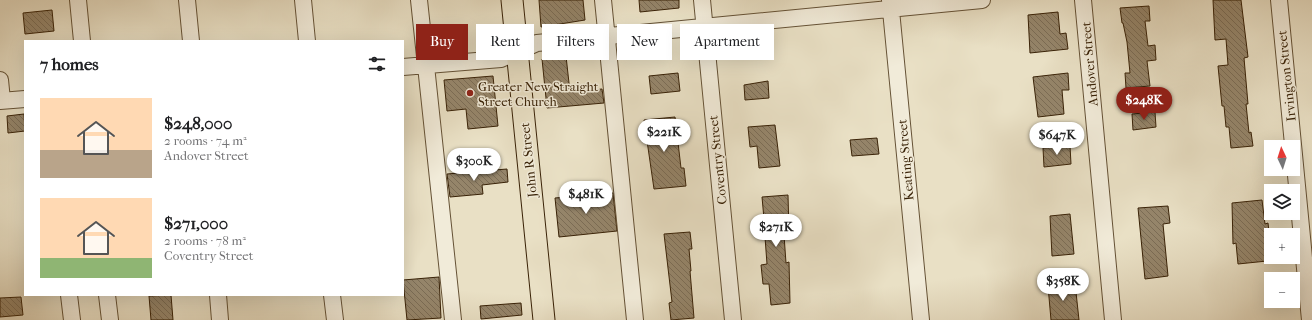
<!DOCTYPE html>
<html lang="en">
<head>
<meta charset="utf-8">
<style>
	body { margin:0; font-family:"IM FELL French Canon",serif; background:#f6f6f6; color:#202124; height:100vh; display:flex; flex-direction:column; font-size:15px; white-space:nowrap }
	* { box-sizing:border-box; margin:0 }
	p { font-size:13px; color:#757577 }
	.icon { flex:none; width:22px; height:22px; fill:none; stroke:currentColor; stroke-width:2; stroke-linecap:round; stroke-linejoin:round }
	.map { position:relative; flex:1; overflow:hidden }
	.side { position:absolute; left:24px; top:40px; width:380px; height:256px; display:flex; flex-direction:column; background:#fff; border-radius:0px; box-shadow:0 4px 16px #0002 }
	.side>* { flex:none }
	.banner { position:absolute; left:416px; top:24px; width:380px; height:36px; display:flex; gap:8px }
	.needle { width:26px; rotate:356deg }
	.controls { position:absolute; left:1264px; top:140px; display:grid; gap:8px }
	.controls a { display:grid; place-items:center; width:36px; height:36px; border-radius:0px; background:#fff; box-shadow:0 4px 16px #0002; font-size:20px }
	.price { position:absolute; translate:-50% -34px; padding:0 9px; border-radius:14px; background:#fff; color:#222; font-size:13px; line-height:26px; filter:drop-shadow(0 1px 2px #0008) }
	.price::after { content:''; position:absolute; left:50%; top:24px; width:12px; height:9px; margin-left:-6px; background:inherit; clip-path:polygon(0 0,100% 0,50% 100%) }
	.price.active { background:#8f2418; color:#fff }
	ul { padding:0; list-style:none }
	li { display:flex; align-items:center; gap:12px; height:100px; padding:0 16px }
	li span { display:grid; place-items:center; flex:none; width:112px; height:80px; border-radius:0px; color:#555 }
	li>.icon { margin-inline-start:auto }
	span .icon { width:48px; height:48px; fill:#fffc; stroke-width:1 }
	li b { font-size:17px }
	h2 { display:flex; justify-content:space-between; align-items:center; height:48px; padding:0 16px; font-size:17px }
	.pill { padding:0 14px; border-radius:0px; background:#fff; box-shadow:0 4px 16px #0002; font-size:14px; line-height:36px }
	.pill.active { background:#8f2418; color:#fff }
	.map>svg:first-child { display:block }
	.building { fill:url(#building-back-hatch); stroke:#392207 }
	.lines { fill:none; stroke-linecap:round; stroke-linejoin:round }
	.minor-casing { stroke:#655236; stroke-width:18 }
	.major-casing { stroke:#392207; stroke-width:23 }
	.minor { stroke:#f1ebd9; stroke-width:16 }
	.major { stroke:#e9e0c5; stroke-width:21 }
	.poi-dot { fill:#8f2418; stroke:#f1ebd9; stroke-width:1.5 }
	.labels { text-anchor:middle; stroke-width:3; stroke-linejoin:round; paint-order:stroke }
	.street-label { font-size:13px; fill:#392207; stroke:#f1ebd9 }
	.poi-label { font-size:13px; fill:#392207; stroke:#f1ebd9; text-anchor:start }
</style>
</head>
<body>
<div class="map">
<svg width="1312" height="320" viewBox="0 0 1312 320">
	<defs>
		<pattern id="building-back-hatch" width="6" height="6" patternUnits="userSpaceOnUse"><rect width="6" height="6" fill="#95856a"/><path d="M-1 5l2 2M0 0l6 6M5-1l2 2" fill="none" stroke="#7b6c55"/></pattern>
	</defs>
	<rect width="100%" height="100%" fill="#e9e0c5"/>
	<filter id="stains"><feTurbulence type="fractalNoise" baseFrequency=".005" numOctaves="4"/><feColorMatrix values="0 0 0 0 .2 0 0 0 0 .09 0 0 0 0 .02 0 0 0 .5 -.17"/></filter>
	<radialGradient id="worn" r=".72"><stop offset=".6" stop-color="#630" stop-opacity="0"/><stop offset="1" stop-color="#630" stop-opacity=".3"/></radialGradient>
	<path class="building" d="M539,0h44l2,20 -44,7z
		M639,0h40v8l-39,4z
		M1213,0h28l7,57 -4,1 4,46h-2l3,29 2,-1 2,14 -22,2 -2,-21h-3l-2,-21h-2l-4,-40 10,-1 -2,-26 -11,1z
		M1149,6l1,15h-5l3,25 7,-1 1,15 -9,1 3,25 -24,2 -1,-15h5l-3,-31 -4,-19h-1l-2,-15z
		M52,10l2,21 -29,3 -2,-21z
		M1058,12l2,22 6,-1 2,16 -38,4 -2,-38z
		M566,56l4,36 32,-3 2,14 -57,5 -5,-49z
		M678,73l2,18 -29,3 -2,-18z
		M1068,73l1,17h-7l2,24 -26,3 -5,-40z
		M493,76l5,50 -30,3 -2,-20 -19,2 -3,-31z
		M768,81l1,17 -24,2 -1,-15z
		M1155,112l1,15 -23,3 -1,-16z
		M24,114l1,17 -17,2 -1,-17z
		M675,117l6,51h3l2,18 -32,3 -10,-69z
		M775,125l5,41 -21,2 -2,-22 -7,1 -2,-20z
		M877,138l2,16 -27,2 -2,-16z
		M1070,146l1,18 -27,3 -1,-19z
		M507,169l1,13 -26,3 1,9 -33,3 -3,-23z
		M613,193l4,38 -58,6 -4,-39z
		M788,195l1,37 -3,1v2h-2l2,28 3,-1 1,41 -19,2 -2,-21h-6l-2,-19 6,-1 -2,-27 -6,1 -2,-18 7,-1 -2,-22z
		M1262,200l3,24 3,-1 2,17 -5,1 2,20 -29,3 -2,-21 -3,1 -1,-41z
		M1168,206l2,17 -7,1 5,52 -23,3 -7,-71z
		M1070,214l4,40 -22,2 -2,-40z
		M690,232l2,17h-3l2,22h-1l4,47 -23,2 -2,-17 3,-1 -8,-68z
		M439,277l2,41 -34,2 -4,-40z
		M1075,283l4,37h-28l-3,-34z
		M171,295l2,25h-22l-2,-24z
		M21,297l2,18 -23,2v-19z
		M521,303l1,12 -41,4 -1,-13z"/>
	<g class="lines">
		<g class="minor-casing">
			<path id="minor" d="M78,0l4,41
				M187,0l4,41
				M303,0l4,41
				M419,0l34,320
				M603,0l32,320
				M702,0l31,320
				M890,0l31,320
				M1083,0l30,320
				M1279,0l31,320
				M403,67l98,-8 36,-16 445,-43
				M0,80l2,20
				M0,101l25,-2
				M69,295l3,25
				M107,295l3,25
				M218,295l2,25
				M332,295l3,25"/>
		</g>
		<g class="major-casing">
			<path id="major" d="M512,0l32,320"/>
		</g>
		<use href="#minor" class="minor"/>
		<use href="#major" class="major"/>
	</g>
	<circle class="poi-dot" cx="470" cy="93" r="4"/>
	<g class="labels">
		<g class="street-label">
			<text transform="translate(1089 64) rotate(-95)" y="5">Andover Street</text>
			<text transform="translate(1286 76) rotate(-96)" y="5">Irvington Street</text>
			<text transform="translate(528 160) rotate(-96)" y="5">John R Street</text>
			<text transform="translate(717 160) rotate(-96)" y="5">Coventry Street</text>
			<text transform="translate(905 160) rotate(-95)" y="5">Keating Street</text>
		</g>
		<g class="poi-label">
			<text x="478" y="91">Greater New Straight<tspan x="478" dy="15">Street Church</tspan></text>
		</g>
	</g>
	<rect width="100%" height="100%" filter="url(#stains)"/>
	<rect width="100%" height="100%" fill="url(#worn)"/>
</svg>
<div class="controls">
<a><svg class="needle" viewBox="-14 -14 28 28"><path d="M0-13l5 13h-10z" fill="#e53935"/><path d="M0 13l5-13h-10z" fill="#757577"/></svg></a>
<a><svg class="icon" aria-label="layers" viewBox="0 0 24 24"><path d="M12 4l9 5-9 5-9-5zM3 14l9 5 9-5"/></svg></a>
<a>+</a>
<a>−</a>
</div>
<b class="price active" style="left:1144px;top:121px">$248K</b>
<b class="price" style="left:664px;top:153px">$221K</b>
<b class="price" style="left:1057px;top:156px">$647K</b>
<b class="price" style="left:474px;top:182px">$300K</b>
<b class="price" style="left:586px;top:215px">$481K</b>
<b class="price" style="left:776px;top:248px">$271K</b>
<b class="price" style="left:1063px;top:302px">$358K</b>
<div class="banner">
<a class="pill active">Buy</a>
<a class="pill">Rent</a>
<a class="pill">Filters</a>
<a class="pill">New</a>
<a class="pill">Apartment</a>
</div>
<section class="side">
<h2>7 homes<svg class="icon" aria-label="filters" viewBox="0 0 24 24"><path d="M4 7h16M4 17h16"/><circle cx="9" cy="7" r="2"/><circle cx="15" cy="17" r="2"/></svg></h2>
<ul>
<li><span style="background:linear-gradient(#ffd9b3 65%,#b9a48a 0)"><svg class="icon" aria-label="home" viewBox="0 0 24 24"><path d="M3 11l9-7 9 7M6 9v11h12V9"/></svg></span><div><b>$248,000</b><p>2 rooms · 74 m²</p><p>Andover Street</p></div></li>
<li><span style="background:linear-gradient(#ffd9b3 75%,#8fb573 0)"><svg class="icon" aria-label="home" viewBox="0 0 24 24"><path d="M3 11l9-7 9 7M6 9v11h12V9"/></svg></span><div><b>$271,000</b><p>2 rooms · 78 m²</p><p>Coventry Street</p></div></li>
</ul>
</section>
</div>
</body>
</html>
